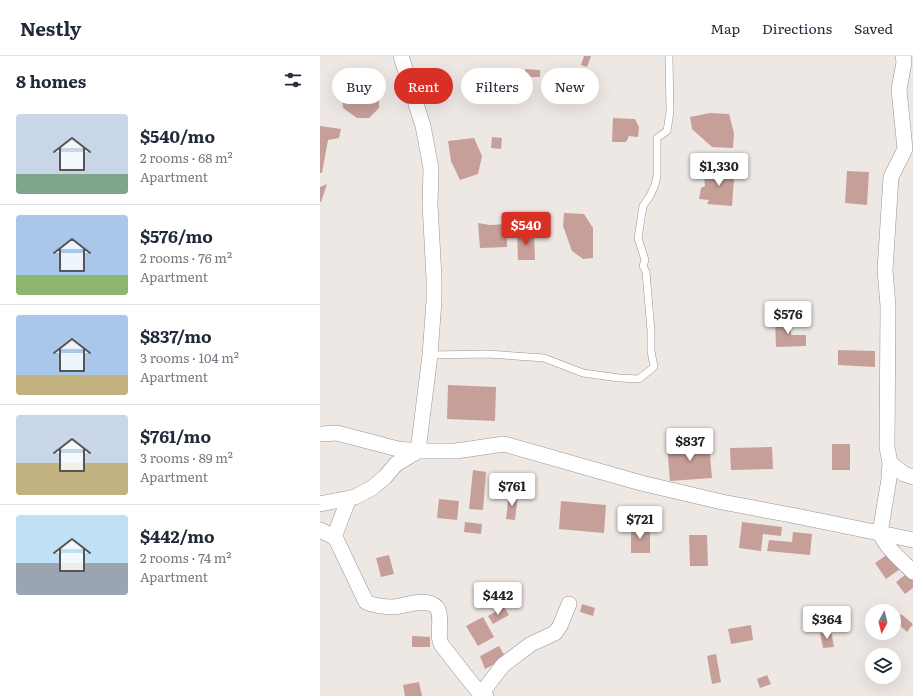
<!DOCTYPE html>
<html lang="en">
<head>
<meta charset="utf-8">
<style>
	body { margin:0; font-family:Literata,serif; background:#f2f2f3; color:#1f2937; height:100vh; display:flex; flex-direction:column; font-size:15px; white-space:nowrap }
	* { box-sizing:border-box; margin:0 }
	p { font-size:13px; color:#747a83 }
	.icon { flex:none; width:22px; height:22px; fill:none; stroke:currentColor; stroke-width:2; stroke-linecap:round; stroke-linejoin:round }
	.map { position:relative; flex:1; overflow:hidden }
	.drawer { display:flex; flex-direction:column; background:#fff; width:320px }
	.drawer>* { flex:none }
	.top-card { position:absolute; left:12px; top:12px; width:380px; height:36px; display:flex; gap:8px }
	.needle { width:26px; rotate:187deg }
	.buttons { position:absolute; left:545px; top:548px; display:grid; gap:8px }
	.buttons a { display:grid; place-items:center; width:36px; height:36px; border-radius:50%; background:#fff; box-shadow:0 4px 16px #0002; font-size:20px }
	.price { position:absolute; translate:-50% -34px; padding:0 9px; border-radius:4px; background:#fff; color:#222; font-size:13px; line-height:26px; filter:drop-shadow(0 1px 2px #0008) }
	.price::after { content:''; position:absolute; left:50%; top:24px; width:12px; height:9px; margin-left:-6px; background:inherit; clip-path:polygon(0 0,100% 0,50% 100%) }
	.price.current { background:#d93025; color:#fff }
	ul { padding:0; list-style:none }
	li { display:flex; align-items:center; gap:12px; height:100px; padding:0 16px }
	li+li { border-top:1px solid #e0e1e3 }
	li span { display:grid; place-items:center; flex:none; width:112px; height:80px; border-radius:4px; color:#555 }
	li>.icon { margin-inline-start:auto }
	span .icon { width:48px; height:48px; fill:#fffc; stroke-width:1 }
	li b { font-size:17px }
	h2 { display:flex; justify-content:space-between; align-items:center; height:48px; padding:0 16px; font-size:17px }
	.pill { padding:0 14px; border-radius:18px; background:#fff; box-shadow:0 4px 16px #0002; font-size:14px; line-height:36px }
	.pill.current { background:#d93025; color:#fff }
	header { display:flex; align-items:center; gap:24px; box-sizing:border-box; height:56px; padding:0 20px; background:#fff; border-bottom:1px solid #e0e1e3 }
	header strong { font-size:19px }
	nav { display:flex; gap:22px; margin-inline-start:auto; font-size:14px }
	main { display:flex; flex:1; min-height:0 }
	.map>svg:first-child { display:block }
	.building { fill:#c69f99 }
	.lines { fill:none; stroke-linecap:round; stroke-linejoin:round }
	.lane-casing { stroke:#999391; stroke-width:8 }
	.street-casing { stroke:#999391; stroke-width:16 }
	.lane { stroke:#fff; stroke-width:7 }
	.street { stroke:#fff; stroke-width:15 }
</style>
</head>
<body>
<header>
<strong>Nestly</strong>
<nav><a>Map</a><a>Directions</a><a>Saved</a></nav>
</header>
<main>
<section class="drawer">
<h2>8 homes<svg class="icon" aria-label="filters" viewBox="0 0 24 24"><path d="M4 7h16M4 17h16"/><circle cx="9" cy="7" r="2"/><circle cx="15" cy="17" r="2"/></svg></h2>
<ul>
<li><span style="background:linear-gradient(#c9d6e8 75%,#7fa58c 0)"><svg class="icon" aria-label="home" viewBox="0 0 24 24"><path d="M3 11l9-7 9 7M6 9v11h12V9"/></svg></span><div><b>$540/mo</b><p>2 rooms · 68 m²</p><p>Apartment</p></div></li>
<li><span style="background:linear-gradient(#a9c7e8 75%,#8fb573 0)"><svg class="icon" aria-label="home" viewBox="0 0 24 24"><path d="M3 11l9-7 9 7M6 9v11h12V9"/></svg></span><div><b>$576/mo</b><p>2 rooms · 76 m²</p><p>Apartment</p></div></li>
<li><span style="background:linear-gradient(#a9c7e8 75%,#c2b280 0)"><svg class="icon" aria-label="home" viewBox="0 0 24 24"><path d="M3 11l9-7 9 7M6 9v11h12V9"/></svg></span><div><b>$837/mo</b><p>3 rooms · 104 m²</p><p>Apartment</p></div></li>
<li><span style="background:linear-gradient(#c9d6e8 60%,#c2b280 0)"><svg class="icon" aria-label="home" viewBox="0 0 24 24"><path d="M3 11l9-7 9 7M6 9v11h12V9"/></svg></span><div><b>$761/mo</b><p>3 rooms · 89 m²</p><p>Apartment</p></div></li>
<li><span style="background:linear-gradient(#bfe0f5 60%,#9aa5b1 0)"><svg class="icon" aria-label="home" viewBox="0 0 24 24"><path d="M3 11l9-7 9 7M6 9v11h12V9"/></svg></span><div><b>$442/mo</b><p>2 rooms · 74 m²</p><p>Apartment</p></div></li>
</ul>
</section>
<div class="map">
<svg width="593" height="640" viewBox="0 0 593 640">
	<rect width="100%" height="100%" fill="#eee8e5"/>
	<path class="building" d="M264,0h7l-4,11 -6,-2z
		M205,13l15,1v7h-15z
		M237,17l16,2 -1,6 -15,-2z
		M37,30h22v22l-10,10h-12l-14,-10 -1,-13z
		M390,57l19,1 5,19 -1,15 -21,-1 -20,-18 -2,-12z
		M293,62l22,1 4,8 -1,10 -9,-1 -3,6h-14z
		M0,70l21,3 -2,9 -11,2 -6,33h-2z
		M172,81l10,1 -1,11 -10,-1z
		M154,82l8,18 -4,18 -18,6 -9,-19 -3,-20z
		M415,109l-3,41 -25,-2 2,-4 -10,-1 2,-11 4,-2 -1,-10z
		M527,115l22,1 -2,33 -22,-2z
		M7,128l-6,18h-1v-15z
		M244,157l20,1 9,14v30l-10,1 -11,-8 -9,-25z
		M158,167l12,2 16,-1 1,23 -27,1z
		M197,177h17l1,27h-17z
		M471,263v16h15v11l-30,1 -1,-27z
		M518,294l37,1v16l-37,-2z
		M128,329l48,2 -1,34 -48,-2z
		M389,387l3,35 -42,3 -3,-35z
		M512,388h18v26h-18z
		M452,391l1,22 -42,1 -1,-22z
		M153,414l13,2 -3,38 -14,-1z
		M189,438l9,1 -3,25 -9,-1z
		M119,443l20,2 -2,19 -20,-2z
		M241,445l45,4 -2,28 -45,-4z
		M145,466l17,2 -1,10 -17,-2z
		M422,466l40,5 -1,9 -18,-2 -2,17 -22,-3z
		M311,471h19v26h-19z
		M473,476l19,2 -2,21 -43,-4 2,-11 23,2z
		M369,479h18l1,31h-18z
		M578,491l12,15 -24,17 -11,-16z
		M69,499l5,19 -13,3 -5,-19z
		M585,519l3,3 5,-3v13l-8,6 -9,-12z
		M262,548l13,4 -2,8 -13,-4z
		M184,551l5,8 -16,9 -5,-8z
		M581,558l12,10 -6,8 -12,-11z
		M163,561l11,20 -16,9 -12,-20z
		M431,569l2,15 -22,4 -3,-15z
		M511,575l3,16 -11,1 -3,-15z
		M92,580l18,1v10h-18z
		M179,590l7,12 -21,11 -5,-13z
		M396,598l5,28 -9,2 -5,-28z
		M447,619l4,9 -11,4 -3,-9z
		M99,626l3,14h-17l-2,-11z"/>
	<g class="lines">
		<g class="lane-casing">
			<path id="lane" d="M110,299l58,-1 56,4 39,15 36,5 20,1 15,-12 -3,-16v-20l-5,-59 -3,-6 2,-6 -7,-22 5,-32 7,-10 5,-11 2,-9v-38l10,-7 3,-19 -1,-56"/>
		</g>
		<g class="street-casing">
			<path id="street" d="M583,0l1,6 -5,28 6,59 -14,28 -6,93 3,36 -1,141 3,16 -1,16 -9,54c6,15 22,28 33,39
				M0,378l17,-1 61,16 20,2h38l48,-7 137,39 81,19 69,13 122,25
				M570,407l14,11 9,3
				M0,448l35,-7 17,-9 13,-11 11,-13 22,-13 12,-96 4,-54v-23l-4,-74 1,-36 -8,-42 -22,-70
				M0,474l14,7 3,4 29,61c9,4 18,5 27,5 13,-1 27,-8 39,-3 13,5 5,27 8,37 1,5 5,8 8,12 11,14 21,28 33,41h3l2,2
				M14,481l15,-39
				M161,638l22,-29 28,-21 24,-11 5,-7 9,-22"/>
		</g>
		<use href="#lane" class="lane"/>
		<use href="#street" class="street"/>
	</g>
</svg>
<div class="buttons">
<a><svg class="needle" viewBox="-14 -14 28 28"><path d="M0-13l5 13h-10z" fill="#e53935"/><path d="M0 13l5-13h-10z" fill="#747a83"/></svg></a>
<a><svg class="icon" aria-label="layers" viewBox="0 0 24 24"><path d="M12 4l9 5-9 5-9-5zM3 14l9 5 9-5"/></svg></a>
</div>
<b class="price" style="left:399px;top:131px">$1,330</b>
<b class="price current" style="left:206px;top:190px">$540</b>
<b class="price" style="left:468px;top:279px">$576</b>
<b class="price" style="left:370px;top:406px">$837</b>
<b class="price" style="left:192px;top:451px">$761</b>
<b class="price" style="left:320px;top:484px">$721</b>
<b class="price" style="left:178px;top:560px">$442</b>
<b class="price" style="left:507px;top:584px">$364</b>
<div class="top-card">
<a class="pill">Buy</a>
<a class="pill current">Rent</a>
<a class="pill">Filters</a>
<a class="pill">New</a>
</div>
</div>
</main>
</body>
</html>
